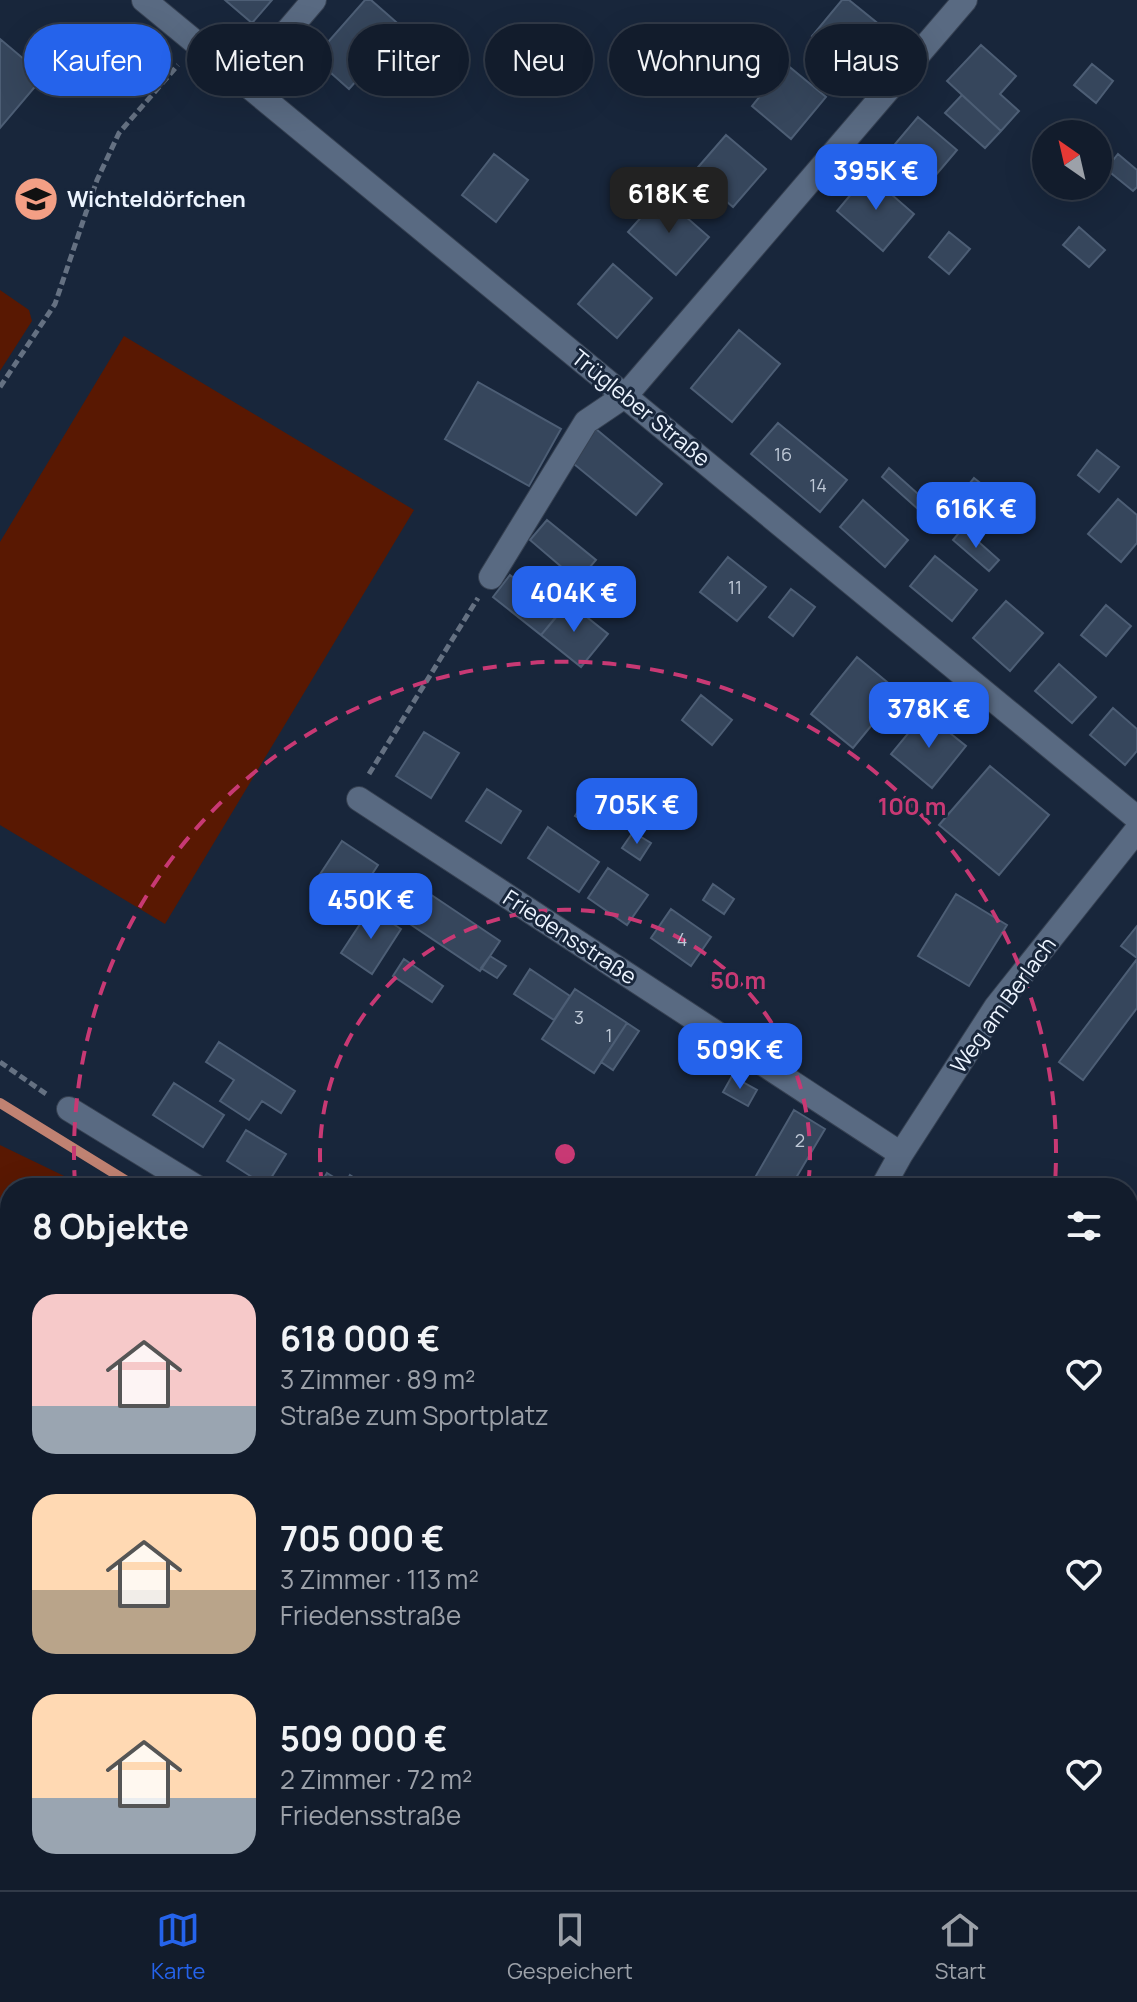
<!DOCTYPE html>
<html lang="de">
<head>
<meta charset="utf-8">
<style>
	body { margin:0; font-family:Manrope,sans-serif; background:#1f2938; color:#f1f3f6; height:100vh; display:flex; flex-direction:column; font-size:30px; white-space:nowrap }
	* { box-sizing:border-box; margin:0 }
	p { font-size:26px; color:#9ca1a9 }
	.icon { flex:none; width:44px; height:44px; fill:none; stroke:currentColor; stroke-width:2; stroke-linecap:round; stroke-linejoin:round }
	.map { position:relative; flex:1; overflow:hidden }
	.sheet { position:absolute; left:0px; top:1178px; width:1138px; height:712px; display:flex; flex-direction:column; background:#121c2c; border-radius:32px 32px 0 0; box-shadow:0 8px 32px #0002,0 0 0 2px #313a48 }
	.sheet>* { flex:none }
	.top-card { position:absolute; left:24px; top:24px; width:1090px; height:72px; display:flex; gap:16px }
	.needle { width:52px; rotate:326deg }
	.fabs { position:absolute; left:1032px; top:120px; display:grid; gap:16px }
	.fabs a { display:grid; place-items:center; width:80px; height:80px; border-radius:50%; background:#121c2c; box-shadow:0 8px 32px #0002,0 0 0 2px #313a48; font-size:40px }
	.price { position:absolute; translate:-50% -68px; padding:0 18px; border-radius:16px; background:#2563eb; color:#fff; font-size:26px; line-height:52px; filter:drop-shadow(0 2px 4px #0008) }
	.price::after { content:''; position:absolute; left:50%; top:48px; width:24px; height:18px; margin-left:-12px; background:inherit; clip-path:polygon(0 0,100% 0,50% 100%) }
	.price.selected { background:#222; color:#fff }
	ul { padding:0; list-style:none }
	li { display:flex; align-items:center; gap:24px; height:200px; padding:0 32px }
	li span { display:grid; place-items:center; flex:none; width:224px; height:160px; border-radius:24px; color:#555 }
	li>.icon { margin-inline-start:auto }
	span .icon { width:96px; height:96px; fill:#fffc; stroke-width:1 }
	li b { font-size:34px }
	h2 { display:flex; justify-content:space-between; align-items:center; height:96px; padding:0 32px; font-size:34px }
	.tag { padding:0 28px; border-radius:36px; background:#121c2c; box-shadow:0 8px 32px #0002,0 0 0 2px #313a48; font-size:28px; line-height:72px }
	.tag.selected { background:#2563eb; color:#fff }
	.tabs { display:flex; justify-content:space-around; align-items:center; height:112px; border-top:2px solid #313a48; background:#121c2c; font-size:22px; color:#9ca1a9 }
	.tabs a { display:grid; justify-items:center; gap:4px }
	.tabs .selected { color:#2563eb }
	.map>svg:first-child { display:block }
	.green { fill:#591802 }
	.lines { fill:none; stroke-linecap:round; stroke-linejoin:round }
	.stream { stroke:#c08272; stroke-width:10 }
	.building { fill:#36465c; stroke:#4d5e75; stroke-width:2 }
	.minor-casing { stroke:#364152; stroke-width:26 }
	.path { stroke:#657182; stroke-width:5; stroke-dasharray:8 4; stroke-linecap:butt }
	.minor { stroke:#596a82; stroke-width:24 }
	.rail { stroke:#d0d9e5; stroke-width:6; stroke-dasharray:10 10; stroke-linecap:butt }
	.ring { fill:none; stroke:#c83974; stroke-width:4; stroke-dasharray:14 10 }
	.labels { text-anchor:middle; stroke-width:6; stroke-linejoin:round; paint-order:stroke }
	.number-label { font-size:18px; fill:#bec8d6 }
	.poi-label { font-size:22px; font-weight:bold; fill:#ecf4ff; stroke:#18263b; text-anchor:start }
	.street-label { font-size:22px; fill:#ecf4ff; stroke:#18263b }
	.centre { fill:#c83974; stroke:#18263b; stroke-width:4 }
	.ring-label { font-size:24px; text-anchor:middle; font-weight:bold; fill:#c83974; stroke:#18263b; stroke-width:6; stroke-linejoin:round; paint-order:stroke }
</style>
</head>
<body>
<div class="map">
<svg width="1137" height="1890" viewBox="0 0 1137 1890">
	<rect width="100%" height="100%" fill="#18263b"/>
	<path class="green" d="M0,290l29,20 3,11 -32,50z
		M124,336l290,174 -249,414 -165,-99v-283z
		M0,1145l89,43h-79v618l-10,12z
		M0,1831l10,6v43h72l17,10h-99z
		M109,1880h347l-18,10h-313z
		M595,1880h93l-7,10h-80z"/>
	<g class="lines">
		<path class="stream" d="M0,1103l138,85
			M1128,1725l9,1
			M460,1890l19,-10"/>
	</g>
	<path class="building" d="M225,0h47l-20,23z
		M365,0h6l32,28 -54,61 -35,-31z
		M842,0h7l37,30 -33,40 -41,-34z
		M0,39l44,37 -44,52z
		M981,45l35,31 -16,18 19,17 -18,20 -54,-50z
		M786,64l40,33 -35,42 -39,-33z
		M1092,64l21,17 -17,22 -22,-18z
		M962,95l39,36 -16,17 -40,-35z
		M918,117l39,33 -28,33 -38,-34z
		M726,135l40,34 -33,38 -40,-34z
		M494,154l34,26 -32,42 -34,-27z
		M1118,154l19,16v17l-4,4 -27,-22z
		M868,174l46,40 -31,37 -46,-40z
		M661,195l48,42 -33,38 -48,-43z
		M1079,227l26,23 -16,17 -26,-22z
		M949,232l21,17 -21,25 -20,-17z
		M613,264l39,34 -35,40 -39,-34z
		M739,330l41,34 -48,58 -41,-34z
		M478,382l83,47 -32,57 -84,-47z
		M778,423l69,57 -27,32 -69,-58z
		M596,429l66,55 -26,31 -67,-55z
		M1097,450l22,17 -20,25 -21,-17z
		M889,468l38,34 -8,8 -37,-33z
		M974,478l24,19 -21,26 -24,-19z
		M1118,499l19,16v28l-16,19 -33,-28z
		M863,500l45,40 -23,27 -45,-40z
		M547,520l49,40 -18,21 -48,-41z
		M963,528l36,32 -10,11 -36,-31z
		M935,556l42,34 -25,31 -42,-35z
		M728,557l38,30 -29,34 -37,-29z
		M510,575l49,39 -18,21 -48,-38z
		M791,589l24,18 -22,29 -24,-19z
		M1006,601l37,32 -33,38 -37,-33z
		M568,602l40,32 -27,33 -40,-32z
		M1106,605l25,21 -25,30 -25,-21z
		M857,657l42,35 -46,56 -42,-34z
		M1059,664l37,33 -24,26 -37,-32z
		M701,695l31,25 -20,25 -30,-25z
		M1113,708l24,21v22l-12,14 -35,-30z
		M925,713l41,33 -34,42 -41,-34z
		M424,732l35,21 -28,45 -35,-22z
		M990,766l59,49 -50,60 -60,-50z
		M487,789l34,22 -20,32 -35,-22z
		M586,799l21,13 -11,17 -21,-13z
		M548,827l51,35 -20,30 -51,-34z
		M633,832l18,11 -11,17 -18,-12z
		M342,841l36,24 -28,43 -37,-23z
		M608,868l40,27 -21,30 -39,-27z
		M713,884l21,15 -10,15 -21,-14z
		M424,890l76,51 -20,30 -76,-51z
		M956,894l51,31 -38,61 -51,-30z
		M370,909l31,20 -29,45 -31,-21z
		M671,909l40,28 -20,29 -40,-28z
		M1137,926v32l-16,-12z
		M490,956l16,10 -9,12 -16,-10z
		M404,959l39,27 -11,16 -39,-26z
		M1137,959v49l-54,72 -24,-18z
		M530,969l40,27 -16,24 -40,-26z
		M575,989l52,34 -33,50 -52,-34z
		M627,1023l12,8 -26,39 -12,-8z
		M219,1042l76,49 -14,22 -19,-12 -13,19 -29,-19 14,-21 -28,-18z
		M732,1076l25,14 -9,16 -25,-14z
		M174,1083l50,32 -21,32 -50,-32z
		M794,1110l31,19 -35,59h-41z
		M246,1130l40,24 -20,32 -39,-25z
		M327,1173l18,11 6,4h-33z
		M350,1175l20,13h-19l-6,-4z"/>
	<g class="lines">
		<g class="minor-casing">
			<path id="minor" d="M144,0l993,818
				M243,83l71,-83
				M491,577l95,-155 40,-27 339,-395
				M359,799l542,355
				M69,1109l129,79
				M882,1188l19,-34 95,-147 141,-177
				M1128,1229l9,-15
				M711,1890l7,-10"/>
		</g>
		<path class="path" d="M0,387l55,-83 42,-124 22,-47 59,-68
			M369,774l109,-176
			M0,1062l49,34"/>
		<use href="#minor" class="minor"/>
		<path class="rail" d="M1128,1379l9,-15
			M1128,1420l9,-16
			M854,1890l5,-10
			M879,1890l6,-10"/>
	</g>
	<g class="ring">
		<path d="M322 1186A245 245 0 1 1 808 1186"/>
		<path d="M75 1184A491 491 0 1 1 1055 1184"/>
	</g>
	<defs>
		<g id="school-disc" transform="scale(2.3)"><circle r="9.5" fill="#f39f85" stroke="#18263b"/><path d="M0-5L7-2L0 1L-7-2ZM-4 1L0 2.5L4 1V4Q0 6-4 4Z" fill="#111"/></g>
	</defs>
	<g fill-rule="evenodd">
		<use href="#school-disc" x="36" y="199"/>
	</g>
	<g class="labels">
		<g class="number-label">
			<text x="783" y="461">16</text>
			<text x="818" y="492">14</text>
			<text x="735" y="594">11</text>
			<text x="682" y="946">4</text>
			<text x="579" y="1024">3</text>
			<text x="609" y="1042">1</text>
			<text x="800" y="1147">2</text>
		</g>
		<g class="poi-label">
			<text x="67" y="207">Wichteldörfchen</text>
		</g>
		<g class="street-label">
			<text transform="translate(641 408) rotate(39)" y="8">Trügleber Straße</text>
			<text transform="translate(570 937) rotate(33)" y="8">Friedensstraße</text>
			<text transform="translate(1003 1005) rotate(-54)" y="8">Weg am Berlach</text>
		</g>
	</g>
	<circle cx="565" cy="1154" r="12" class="centre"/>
	<g class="ring-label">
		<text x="912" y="815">100 m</text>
		<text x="738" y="989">50 m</text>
	</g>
</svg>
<div class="fabs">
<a><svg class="needle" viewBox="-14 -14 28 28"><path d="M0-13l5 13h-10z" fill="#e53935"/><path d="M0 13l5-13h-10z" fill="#9ca1a9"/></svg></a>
</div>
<b class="price" style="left:876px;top:212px">395K €</b>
<b class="price selected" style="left:669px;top:235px">618K €</b>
<b class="price" style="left:976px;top:550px">616K €</b>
<b class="price" style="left:574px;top:634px">404K €</b>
<b class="price" style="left:929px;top:750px">378K €</b>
<b class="price" style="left:637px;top:846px">705K €</b>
<b class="price" style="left:371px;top:941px">450K €</b>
<b class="price" style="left:740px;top:1091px">509K €</b>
<div class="top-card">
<a class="tag selected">Kaufen</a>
<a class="tag">Mieten</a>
<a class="tag">Filter</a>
<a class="tag">Neu</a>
<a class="tag">Wohnung</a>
<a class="tag">Haus</a>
</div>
<section class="sheet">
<h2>8 Objekte<svg class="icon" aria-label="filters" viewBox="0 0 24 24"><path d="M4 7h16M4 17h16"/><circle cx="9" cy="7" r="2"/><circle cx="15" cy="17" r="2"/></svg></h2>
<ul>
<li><span style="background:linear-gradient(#f6c9c9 70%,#9aa5b1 0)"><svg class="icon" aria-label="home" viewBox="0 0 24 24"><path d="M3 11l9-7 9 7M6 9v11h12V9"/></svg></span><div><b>618 000 €</b><p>3 Zimmer · 89 m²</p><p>Straße zum Sportplatz</p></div><svg class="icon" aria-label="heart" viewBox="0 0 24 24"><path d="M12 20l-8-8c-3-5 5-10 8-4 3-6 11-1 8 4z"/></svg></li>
<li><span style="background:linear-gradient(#ffd9b3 60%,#b9a48a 0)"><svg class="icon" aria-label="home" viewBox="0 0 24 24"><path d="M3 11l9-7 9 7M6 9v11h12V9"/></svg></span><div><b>705 000 €</b><p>3 Zimmer · 113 m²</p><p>Friedensstraße</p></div><svg class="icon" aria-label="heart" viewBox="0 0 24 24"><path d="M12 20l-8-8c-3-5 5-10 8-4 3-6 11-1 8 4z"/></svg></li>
<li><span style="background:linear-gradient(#ffd9b3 65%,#9aa5b1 0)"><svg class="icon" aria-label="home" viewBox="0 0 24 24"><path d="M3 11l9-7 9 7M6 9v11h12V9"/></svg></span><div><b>509 000 €</b><p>2 Zimmer · 72 m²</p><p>Friedensstraße</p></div><svg class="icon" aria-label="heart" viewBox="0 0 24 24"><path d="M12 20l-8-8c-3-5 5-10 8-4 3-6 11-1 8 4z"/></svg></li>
</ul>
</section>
</div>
<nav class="tabs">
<a class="selected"><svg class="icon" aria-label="map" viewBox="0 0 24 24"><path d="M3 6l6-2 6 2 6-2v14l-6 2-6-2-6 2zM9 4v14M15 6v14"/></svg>Karte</a>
<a><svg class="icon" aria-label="saved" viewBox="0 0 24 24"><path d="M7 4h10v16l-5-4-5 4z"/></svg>Gespeichert</a>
<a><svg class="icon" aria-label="home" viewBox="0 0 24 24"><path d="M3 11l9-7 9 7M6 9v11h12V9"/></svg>Start</a>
</nav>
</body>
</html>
